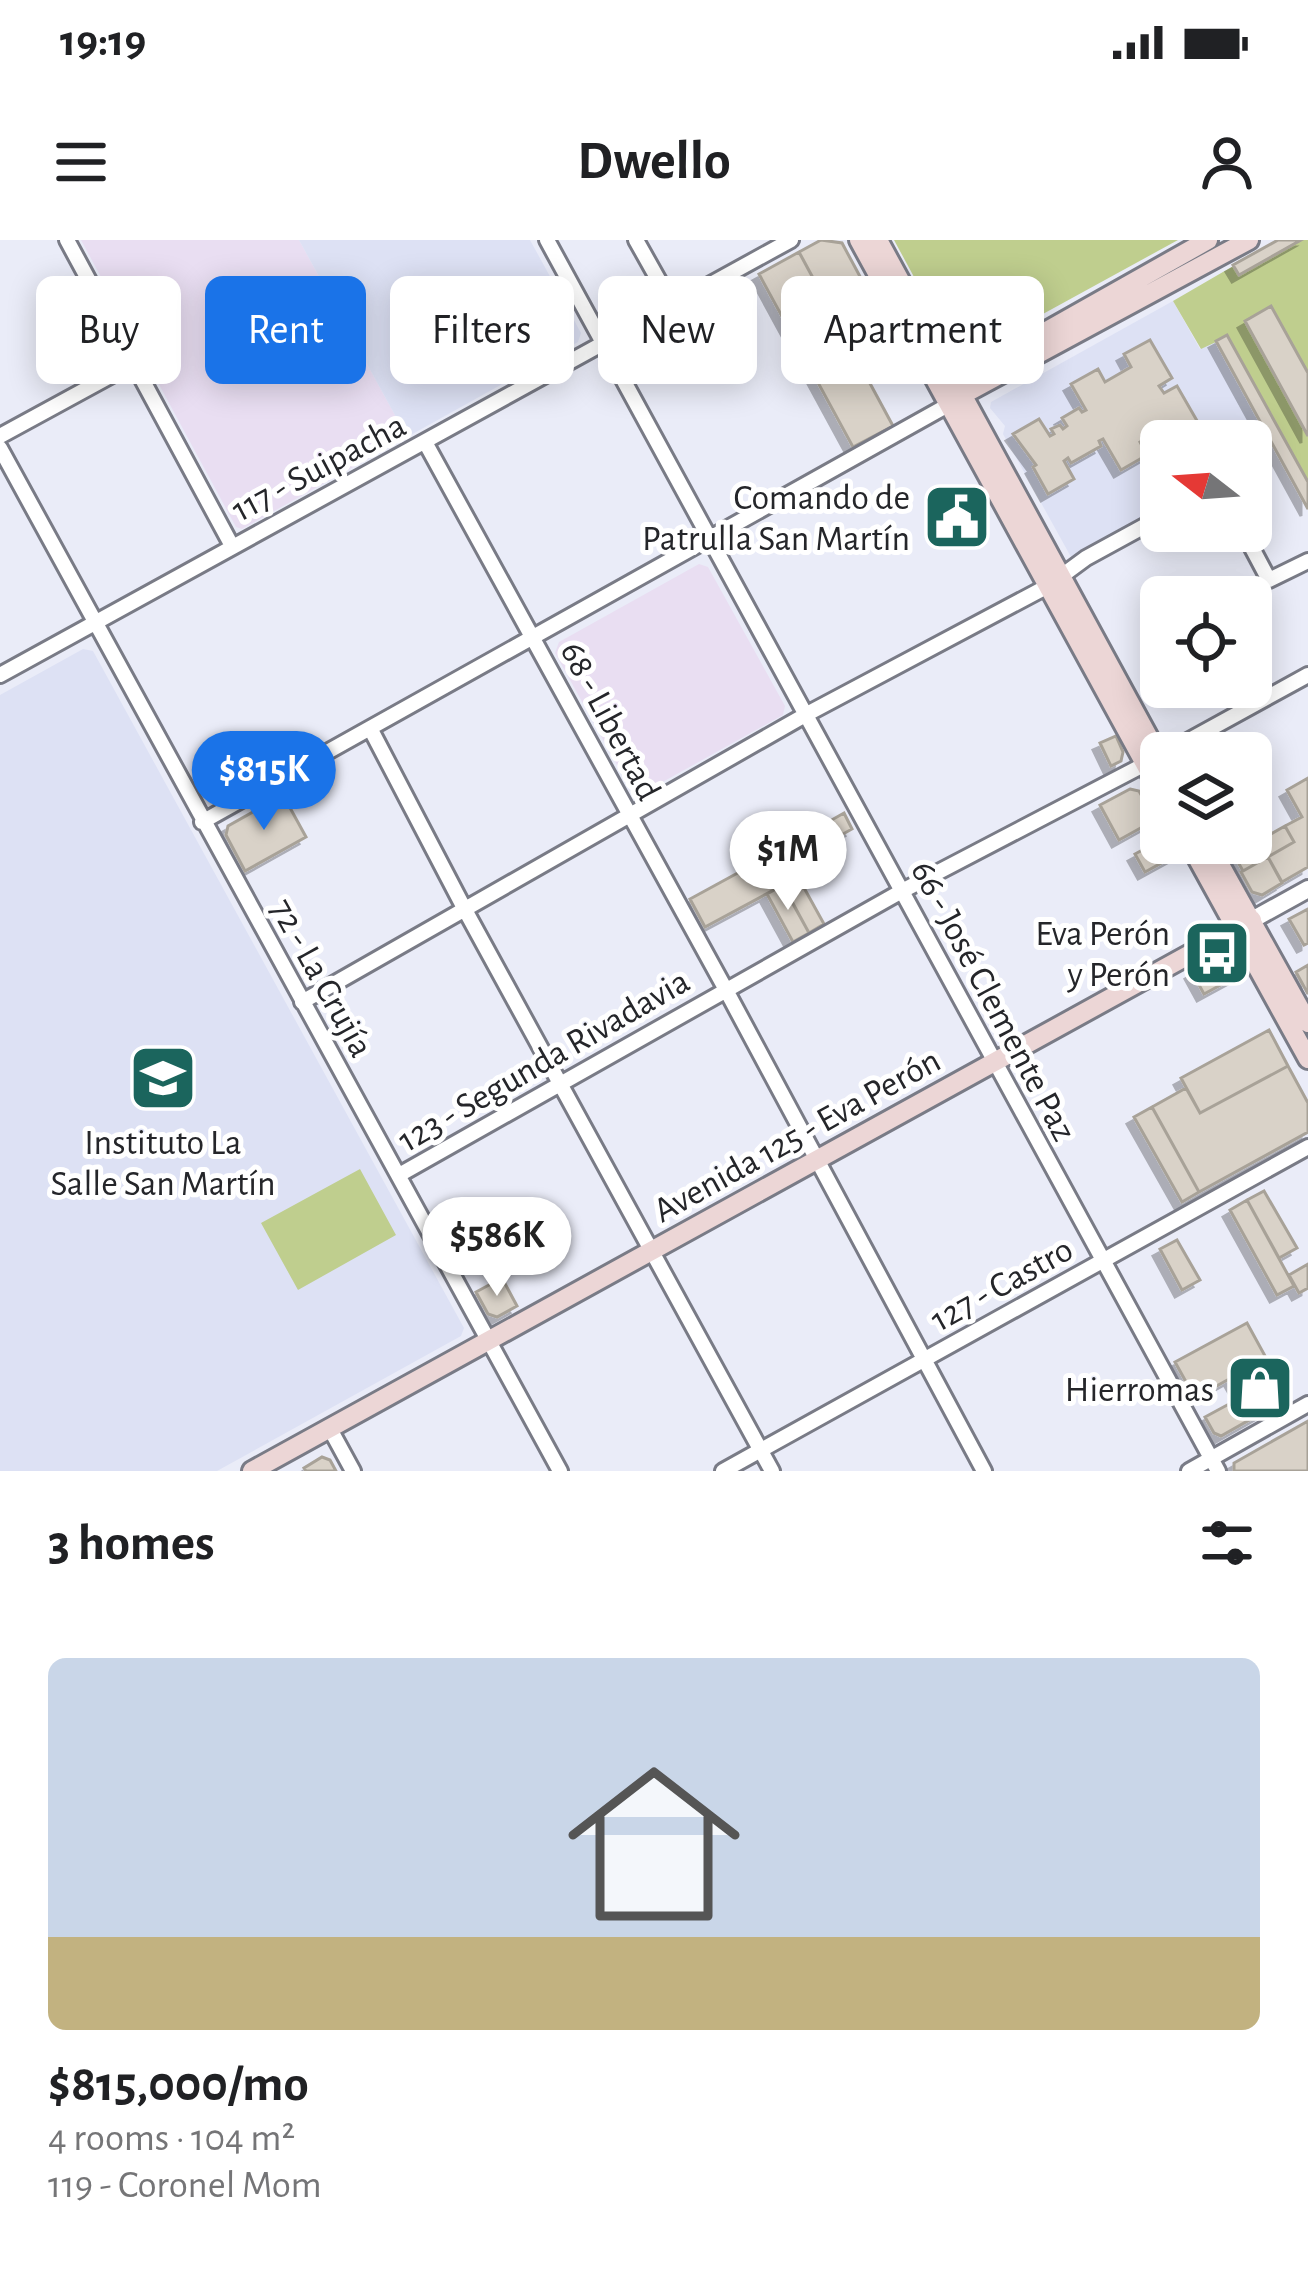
<!DOCTYPE html>
<html lang="en">
<head>
<meta charset="utf-8">
<style>
	body { margin:0; font-family:"Alegreya Sans",sans-serif; background:#f6f6f6; color:#202124; height:100vh; display:flex; flex-direction:column; font-size:45px; white-space:nowrap }
	* { box-sizing:border-box; margin:0 }
	p { font-size:39px; color:#757577 }
	.icon { flex:none; width:66px; height:66px; fill:none; stroke:currentColor; stroke-width:2; stroke-linecap:round; stroke-linejoin:round }
	.map { position:relative; height:1231px; overflow:hidden }
	.sheet { display:flex; flex-direction:column; background:#fff; flex:1 }
	.sheet>* { flex:none }
	.guide { position:absolute; left:36px; top:36px; width:1236px; height:108px; display:flex; gap:24px }
	.needle { width:78px; rotate:287deg }
	.tools { position:absolute; left:1140px; top:180px; display:grid; gap:24px }
	.tools a { display:grid; place-items:center; width:132px; height:132px; border-radius:18px; background:#fff; box-shadow:0 6px 30px #0003; font-size:60px }
	.price { position:absolute; translate:-50% -102px; padding:0 27px; border-radius:42px; background:#fff; color:#222; font-size:39px; line-height:78px; filter:drop-shadow(0 3px 6px #0008) }
	.price::after { content:''; position:absolute; left:50%; top:72px; width:36px; height:27px; margin-left:-18px; background:inherit; clip-path:polygon(0 0,100% 0,50% 100%) }
	.price.current { background:#1a73e8; color:#fff }
	ul { padding:0; list-style:none }
	li { display:grid; align-content:center; gap:24px; height:636px; padding:0 48px }
	li+li { border-top:3px solid #e0e0e0 }
	li span { display:grid; place-items:center; height:372px; border-radius:18px; color:#555 }
	li>.icon { margin-inline-start:auto }
	span .icon { width:216px; height:216px; fill:#fffc; stroke-width:1 }
	li b { font-size:51px }
	h2 { display:flex; justify-content:space-between; align-items:center; height:144px; padding:0 48px; font-size:51px }
	.tag { padding:0 42px; border-radius:18px; background:#fff; box-shadow:0 6px 30px #0003; font-size:42px; line-height:108px }
	.tag.current { background:#1a73e8; color:#fff }
	.status { display:flex; justify-content:space-between; align-items:center; height:84px; padding:0 60px; background:#fff; direction:ltr }
	.status svg { height:33px; fill:currentColor }
	header { display:flex; justify-content:space-between; align-items:center; height:156px; padding:0 48px; background:#fff; font-size:54px; font-weight:700 }
	.map>svg:first-child { display:block }
	.commercial { fill:#e9def2 }
	.built { fill:#dde1f4 }
	.green { fill:#bfce8e }
	.building { fill:#d9d2c8; stroke:#a8a298; stroke-width:3; filter:url(#shadow) }
	.lines { fill:none; stroke-linecap:round; stroke-linejoin:round }
	.minor-casing { stroke:#797b86; stroke-width:20 }
	.tertiary-casing { stroke:#797b86; stroke-width:22 }
	.secondary-casing { stroke:#797b86; stroke-width:24 }
	.minor { stroke:#fff; stroke-width:14 }
	.tertiary { stroke:#fff; stroke-width:16 }
	.secondary { stroke:#ecd6d6; stroke-width:18 }
	.labels { text-anchor:middle; stroke-width:10; stroke-linejoin:round; paint-order:stroke }
	.street-label { font-size:36px; fill:#25262a; stroke:#fff }
	.poi-label { font-size:36px; fill:#25262a; stroke:#fff; text-anchor:end }
</style>
</head>
<body>
<div class="status"><b>19:19</b><svg viewBox="0 0 49 12"><path d="M0 12V9h3v3zM5 12V6h3v6zM10 12V3h3v9zM15 12V0h3v12zM26 1h20v11H26zM47 4h2v5h-2z"/></svg></div>
<header><svg class="icon" aria-label="menu" viewBox="0 0 24 24"><path d="M4 6h16M4 12h16M4 18h16"/></svg>Dwello<svg class="icon" aria-label="person" viewBox="0 0 24 24"><circle cx="12" cy="8" r="4"/><path d="M4 21q1-7 8-7t8 7"/></svg></header>
<div class="map">
<svg width="1308" height="1231" viewBox="0 0 1308 1231">
	<defs>
		<filter id="shadow"><feDropShadow dx="-7" dy="7" stdDeviation="0" flood-color="#0004"/></filter>
	</defs>
	<rect width="100%" height="100%" fill="#eaecf8"/>
	<path class="commercial" d="M81,0h218l108,197 -165,92 -6,-2z
		M699,324l9,3 77,139 -2,9 -142,79 -9,-2 -77,-139 4,-11z"/>
	<path class="built" d="M299,0h231l51,93 -3,9 -171,95z
		M1173,61l27,48 16,-8 56,104 -21,12v-16h-90v66l-90,50 -68,-123 2,-8 -15,-18 1,-6z
		M83,409l10,2 371,677 -3,8 -244,135h-217v-776z"/>
	<path class="green" d="M894,0h284l-219,120z
		M1278,0h30v269l-92,-167 -15,7 -28,-48z
		M360,929l36,66 -98,55 -37,-67z"/>
	<path class="building" d="M821,0l21,3 50,93 -37,20 -56,-104z
		M1278,0h23l-62,35 -6,-10z
		M799,12l94,174 -40,21 -94,-173z
		M1271,66l37,67v63l-63,-115z
		M958,70l12,21 16,-9 6,10 -28,16 -18,-32z
		M1227,95l81,147v27l-92,-168z
		M1150,100l22,38 -13,8 5,7 13,-7 23,40 -26,14 -8,-13 -13,7 -13,8 7,13 -26,15 -18,-31 -4,2 2,5 -30,17 -3,-5 -4,3 10,18 -26,15 -15,-27 3,-2 -23,-31 26,-15 11,17 4,-2 -3,-5 9,-4 3,4 4,-3 -5,-8 17,-10 3,4 4,-2 -15,-26 27,-15 7,13 26,-15 -7,-13z
		M1116,496l7,16 -2,9 -10,5 -11,-23z
		M1308,538v89l-26,15 -14,-25 26,-15 -9,-16 17,-9 -15,-27z
		M1130,549l9,2 16,29 -36,20 -19,-35z
		M283,555l23,42 -61,34 -19,-36 2,-9z
		M844,573l8,16 -61,34 -9,-15z
		M1285,586l9,16 -51,29 -9,-16z
		M1161,600l13,16 -29,16 -10,-18z
		M782,608l42,76 -15,9 -42,-76z
		M767,617l16,28 -78,42 -15,-28z
		M1268,617l14,26 -20,12 -10,-3 -11,-20z
		M783,645l26,48 -16,9 -26,-48z
		M1308,669v34l-4,2 -15,-26z
		M1220,716l10,3 9,16 -35,19 -12,-22z
		M1308,725v29l-12,-22z
		M1269,790l19,36 -88,47 -19,-35z
		M1288,826l20,37v29l-109,60 -47,-85 34,-19 14,25z
		M1152,867l47,85 -17,10 -48,-85z
		M1264,951l33,57 -18,10 -32,-58z
		M1247,960l47,86 -17,9 -47,-85z
		M1177,1000l23,40 -18,10 -22,-41z
		M1308,1024v24l-9,5 -10,-18z
		M502,1038l15,28 -20,11 -9,-3 -12,-22z
		M1247,1083l41,75 -67,38 -7,-3 -9,-16 37,-20 -11,-19 -36,20 -20,-36z
		M1308,1181v50h-74v-8z
		M322,1217l8,3 6,11h-30l-2,-3z"/>
	<g class="lines">
		<g class="minor-casing">
			<path id="minor" d="M67,0l165,306
				M547,0l671,1231
				M636,0l37,66
				M0,196l134,-73
				M425,202l301,548 258,481
				M0,208l560,1023
				M1251,227l2,-2
				M1243,291l26,49 39,-19
				M0,435l791,-435
				M370,488l94,180 308,563
				M1166,513l142,-78
				M202,582l755,-422
				M302,762l505,-288 241,-128 38,-28 75,-41
				M399,935l503,-284 249,-130
				M329,1187l24,44
				M723,1231l585,-324
				M1189,1231l119,-67"/>
		</g>
		<g class="tertiary-casing">
			<path id="tertiary" d="M1252,680l56,-31"/>
		</g>
		<g class="secondary-casing">
			<path id="secondary" d="M859,0l302,553
				M878,0l283,520
				M962,155l287,-155
				M962,155l12,-23 234,-132
				M1189,603l119,216
				M1208,603l100,180
				M252,1231l1000,-551"/>
		</g>
		<use href="#minor" class="minor"/>
		<use href="#tertiary" class="tertiary"/>
		<use href="#secondary" class="secondary"/>
	</g>
	<defs>
		<g id="civic-square" transform="scale(3.45)"><rect x="-9" y="-9" width="18" height="18" rx="4" fill="#1b655d" stroke="#fff"/><path d="M-.6-6.5H3V-4.5H.6V-3L4-1V1h2V6H-6V1h2V-1L-.6-3ZM-1.2 2.5V6h2.4V2.5Z" fill="#fff"/></g>
		<g id="bus-square" transform="scale(3.45)"><rect x="-9" y="-9" width="18" height="18" rx="4" fill="#1b655d" stroke="#fff"/><path d="M-5-6H5V4H4V6H2V4H-2V6H-4V4H-5ZM-3.5-4V0h7V-4ZM-3.5 1.2v1.5H-2V1.2ZM2 1.2v1.5H3.5V1.2Z" fill="#fff"/></g>
		<g id="school-square" transform="scale(3.45)"><rect x="-9" y="-9" width="18" height="18" rx="4" fill="#1b655d" stroke="#fff"/><path d="M0-5L7-2L0 1L-7-2ZM-4 1L0 2.5L4 1V4Q0 6-4 4Z" fill="#fff"/></g>
		<g id="shop-square" transform="scale(3.45)"><rect x="-9" y="-9" width="18" height="18" rx="4" fill="#1b655d" stroke="#fff"/><path d="M-5-2.5h2.3a2.7 3.5 0 0 1 5.4 0H5L5.5 6h-11ZM-1.5-2.5h3a1.5 2.3 0 0 0-3 0Z" fill="#fff"/></g>
	</defs>
	<g fill-rule="evenodd">
		<use href="#civic-square" x="957" y="277"/>
		<use href="#bus-square" x="1217" y="713"/>
		<use href="#school-square" x="163" y="838"/>
		<use href="#shop-square" x="1260" y="1148"/>
	</g>
	<g class="labels">
		<g class="street-label">
			<text transform="translate(318 226) rotate(-28)" y="13">117 - Suipacha</text>
			<text transform="translate(612 480) rotate(62)" y="13">68 - Libertad</text>
			<text transform="translate(323 737) rotate(61)" y="13">72 - La Crujía</text>
			<text transform="translate(995 760) rotate(62)" y="13">66 - José Clemente Paz</text>
			<text transform="translate(543 819) rotate(-30)" y="13">123 - Segunda Rivadavia</text>
			<text transform="translate(796 894) rotate(-29)" y="13">Avenida 125 - Eva Perón</text>
			<text transform="translate(1001 1043) rotate(-29)" y="13">127 - Castro</text>
		</g>
		<g class="poi-label">
			<text x="910" y="269">Comando de<tspan x="910" dy="41">Patrulla San Martín</tspan></text>
			<text x="1170" y="705">Eva Perón<tspan x="1170" dy="41">y Perón</tspan></text>
			<text x="163" y="914" text-anchor="middle">Instituto La<tspan x="163" dy="41">Salle San Martín</tspan></text>
			<text x="1214" y="1161">Hierromas</text>
		</g>
	</g>
</svg>
<div class="tools">
<a><svg class="needle" viewBox="-14 -14 28 28"><path d="M0-13l5 13h-10z" fill="#e53935"/><path d="M0 13l5-13h-10z" fill="#757577"/></svg></a>
<a><svg class="icon" aria-label="locate" viewBox="0 0 24 24"><circle cx="12" cy="12" r="6"/><path d="M12 2v4M12 18v4M2 12h4M18 12h4"/></svg></a>
<a><svg class="icon" aria-label="layers" viewBox="0 0 24 24"><path d="M12 4l9 5-9 5-9-5zM3 14l9 5 9-5"/></svg></a>
</div>
<b class="price current" style="left:264px;top:593px">$815K</b>
<b class="price" style="left:788px;top:673px">$1M</b>
<b class="price" style="left:497px;top:1059px">$586K</b>
<div class="guide">
<a class="tag">Buy</a>
<a class="tag current">Rent</a>
<a class="tag">Filters</a>
<a class="tag">New</a>
<a class="tag">Apartment</a>
</div>
</div>
<section class="sheet">
<h2>3 homes<svg class="icon" aria-label="filters" viewBox="0 0 24 24"><path d="M4 7h16M4 17h16"/><circle cx="9" cy="7" r="2"/><circle cx="15" cy="17" r="2"/></svg></h2>
<ul>
<li><span style="background:linear-gradient(#c9d6e8 75%,#c2b280 0)"><svg class="icon" aria-label="home" viewBox="0 0 24 24"><path d="M3 11l9-7 9 7M6 9v11h12V9"/></svg></span><div><b>$815,000/mo</b><p>4 rooms · 104 m²</p><p>119 - Coronel Mom</p></div></li>
</ul>
</section>
</body>
</html>
